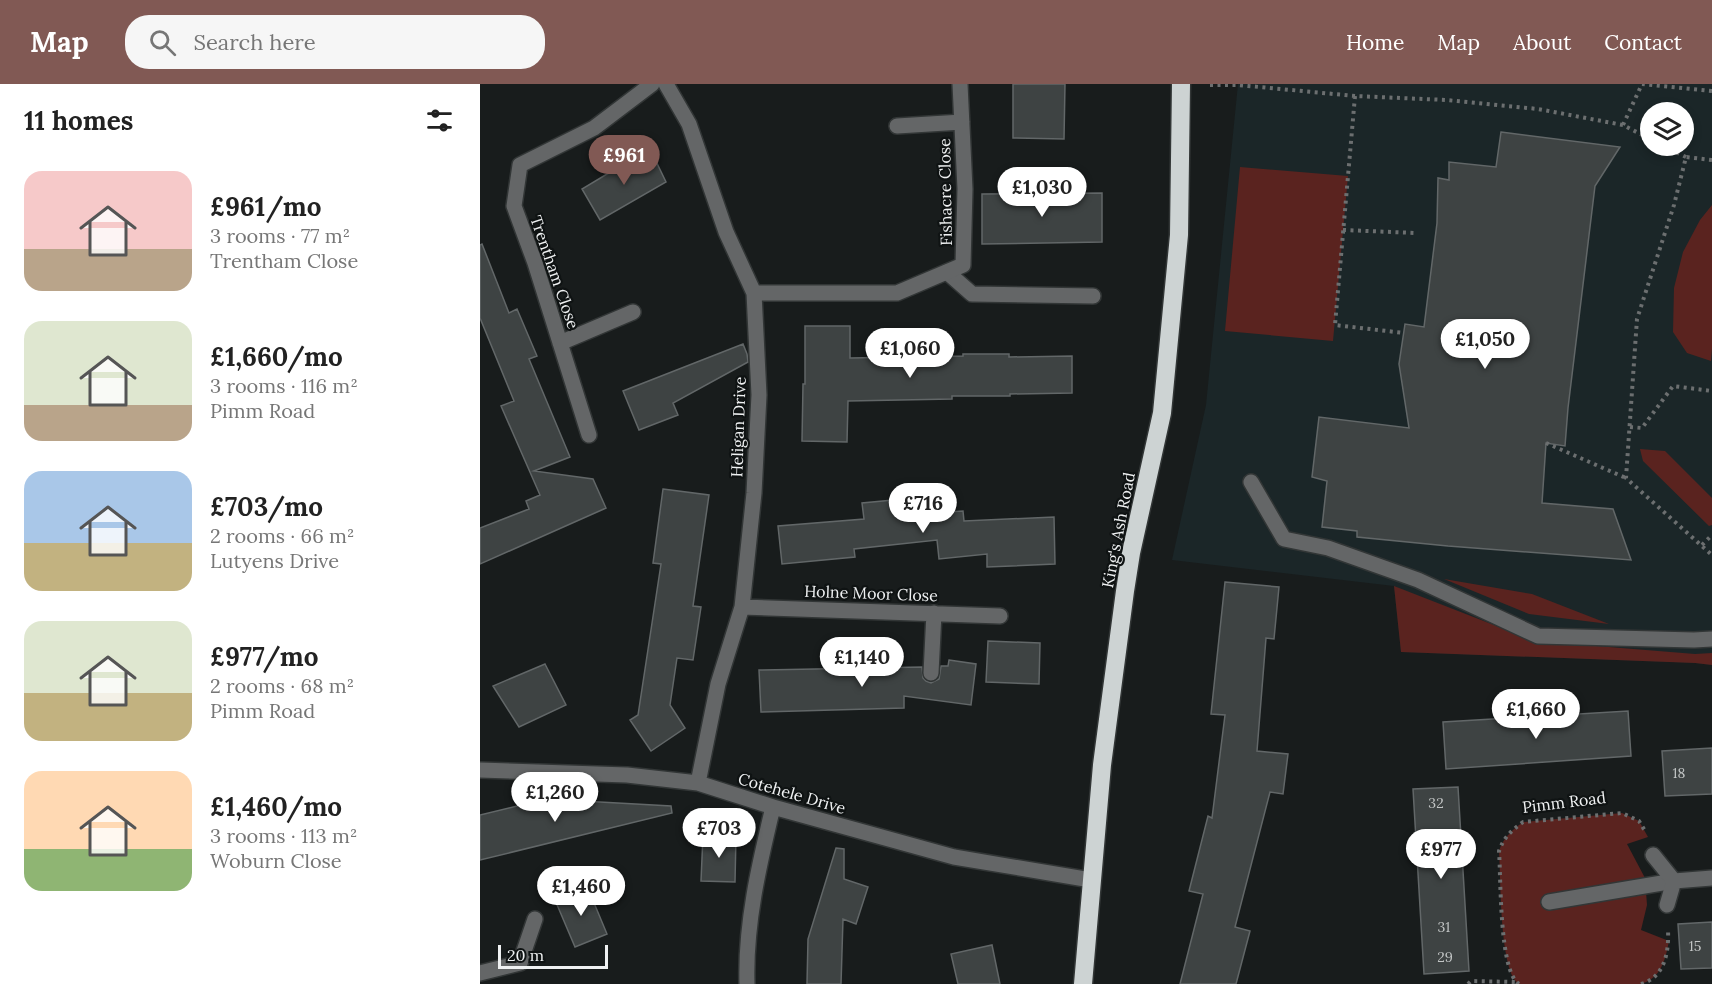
<!DOCTYPE html>
<html lang="en">
<head>
<meta charset="utf-8">
<style>
	body { margin:0; font-family:Lora,serif; background:#f6f6f6; color:#222; height:100vh; display:flex; flex-direction:column; font-size:22px; white-space:nowrap }
	* { box-sizing:border-box; margin:0 }
	p { font-size:20px; color:#767676 }
	.icon { flex:none; width:33px; height:33px; fill:none; stroke:currentColor; stroke-width:2; stroke-linecap:round; stroke-linejoin:round }
	.map { position:relative; flex:1; overflow:hidden }
	.drawer { display:flex; flex-direction:column; background:#fff; width:480px }
	.drawer>* { flex:none }
	.buttons { position:absolute; left:1160px; top:18px; display:grid; gap:12px }
	.buttons a { display:grid; place-items:center; width:54px; height:54px; border-radius:50%; background:#fff; box-shadow:0 3px 9px #0003; font-size:30px }
	.scale { position:absolute; left:18px; bottom:15px; width:110px; box-sizing:border-box; padding-left:6px; border:3px solid #eff1f2; border-top:0; font-size:16px; line-height:21px; white-space:nowrap; color:#eff1f2; -webkit-text-stroke:4px #0f1313; paint-order:stroke }
	.price { position:absolute; translate:-50% -51px; padding:0 14px; border-radius:21px; background:#fff; color:#222; font-size:20px; line-height:39px; filter:drop-shadow(0 2px 3px #0008) }
	.price::after { content:''; position:absolute; left:50%; top:36px; width:18px; height:14px; margin-left:-9px; background:inherit; clip-path:polygon(0 0,100% 0,50% 100%) }
	.price.active { background:#815954; color:#fff }
	ul { padding:0; list-style:none }
	li { display:flex; align-items:center; gap:18px; height:150px; padding:0 24px }
	li span { display:grid; place-items:center; flex:none; width:168px; height:120px; border-radius:18px; color:#555 }
	li>.icon { margin-inline-start:auto }
	span .icon { width:72px; height:72px; fill:#fffc; stroke-width:1 }
	li b { font-size:26px }
	h2 { display:flex; justify-content:space-between; align-items:center; height:72px; padding:0 24px; font-size:26px }
	header { display:flex; align-items:center; gap:36px; box-sizing:border-box; height:84px; padding:0 30px; background:#815954; color:#fff }
	header strong { font-size:28px }
	nav { display:flex; gap:33px; margin-inline-start:auto; font-size:21px }
	.search { width:420px; height:54px; background:#f6f6f6; display:flex; align-items:center; gap:15px; box-sizing:border-box; padding:0 21px; border-radius:24px; color:#767676; font-size:22px }
	main { display:flex; flex:1; min-height:0 }
	.map>svg:first-child { display:block }
	.built { fill:#1b2628; fill-rule:evenodd }
	.green { fill:#5a231f }
	.building { fill:#3e4343; stroke:#626768; stroke-width:1.5 }
	.lines { fill:none; stroke-linecap:round; stroke-linejoin:round }
	.lane-casing { stroke:#323636; stroke-width:18 }
	.street-casing { stroke:#323636; stroke-width:18 }
	.highway-casing { stroke:#323636; stroke-width:21 }
	.path { stroke:#6c6f70; stroke-width:4; stroke-dasharray:3 4.5; stroke-linecap:butt }
	.lane { stroke:#646667; stroke-width:15 }
	.street { stroke:#646667; stroke-width:15 }
	.highway { stroke:#cdd3d3; stroke-width:18 }
	.labels { text-anchor:middle; stroke-width:4.5; stroke-linejoin:round; paint-order:stroke }
	.number-label { font-size:14px; fill:#c3c6c6 }
	.street-label { font-size:16px; fill:#eff1f2; stroke:#0f1313 }
</style>
</head>
<body>
<header>
<strong>Map</strong>
<div class="search"><svg class="icon" aria-label="search" viewBox="0 0 24 24"><circle cx="10" cy="10" r="6"/><path d="M15 15l6 6"/></svg>Search here</div>
<nav><a>Home</a><a>Map</a><a>About</a><a>Contact</a></nav>
</header>
<main>
<section class="drawer">
<h2>11 homes<svg class="icon" aria-label="filters" viewBox="0 0 24 24"><path d="M4 7h16M4 17h16"/><circle cx="9" cy="7" r="2"/><circle cx="15" cy="17" r="2"/></svg></h2>
<ul>
<li><span style="background:linear-gradient(#f6c9c9 65%,#b9a48a 0)"><svg class="icon" aria-label="home" viewBox="0 0 24 24"><path d="M3 11l9-7 9 7M6 9v11h12V9"/></svg></span><div><b>£961/mo</b><p>3 rooms · 77 m²</p><p>Trentham Close</p></div></li>
<li><span style="background:linear-gradient(#dfe7d0 70%,#b9a48a 0)"><svg class="icon" aria-label="home" viewBox="0 0 24 24"><path d="M3 11l9-7 9 7M6 9v11h12V9"/></svg></span><div><b>£1,660/mo</b><p>3 rooms · 116 m²</p><p>Pimm Road</p></div></li>
<li><span style="background:linear-gradient(#a9c7e8 60%,#c2b280 0)"><svg class="icon" aria-label="home" viewBox="0 0 24 24"><path d="M3 11l9-7 9 7M6 9v11h12V9"/></svg></span><div><b>£703/mo</b><p>2 rooms · 66 m²</p><p>Lutyens Drive</p></div></li>
<li><span style="background:linear-gradient(#dfe7d0 60%,#c2b280 0)"><svg class="icon" aria-label="home" viewBox="0 0 24 24"><path d="M3 11l9-7 9 7M6 9v11h12V9"/></svg></span><div><b>£977/mo</b><p>2 rooms · 68 m²</p><p>Pimm Road</p></div></li>
<li><span style="background:linear-gradient(#ffd9b3 65%,#8fb573 0)"><svg class="icon" aria-label="home" viewBox="0 0 24 24"><path d="M3 11l9-7 9 7M6 9v11h12V9"/></svg></span><div><b>£1,460/mo</b><p>3 rooms · 113 m²</p><p>Woburn Close</p></div></li>
</ul>
</section>
<div class="map">
<svg width="1232" height="900" viewBox="0 0 1232 900">
	<rect width="100%" height="100%" fill="#181c1c"/>
	<path class="built" d="M758,0h474v581l-17,-2 -294,-11 -7,-66 -222,-26 34,-155zM1170,28h33v34h-33z"/>
	<path class="green" d="M760,83l108,9 -15,165 -108,-10z
		M1232,121v144l-1,12 -24,-8 -14,-21 1,-44 9,-36 17,-32z
		M1160,365l25,2 47,47v27l-3,1 -66,-65z
		M964,495l88,15 77,30 -80,-10z
		M914,502l141,55 160,13 17,-1v12l-17,-2 -294,-11z
		M1142,729l17,8 9,16 -21,7 18,34 2,27 -6,25 28,11c-4,20 -8,37 -28,43h-122c-20,-12 -18,-107 -20,-133 5,-14 12,-20 24,-29z"/>
	<path class="building" d="M533,0h52l-1,55 -51,-1z
		M1021,48l119,15 -25,39 -27,222 -3,38 -19,-3 -4,60 71,6 18,51 -183,-14 -91,-9v-6l-35,-4 5,-46 -15,-4 7,-60 90,11 -10,-64 6,-40 19,3 13,-104 1,-45 11,2v-18l47,5z
		M172,69l14,29 -66,38 -18,-31 30,-18 1,1z
		M622,109v49l-120,2v-50z
		M2,160l27,69 8,-4 20,47 -8,3 41,98 -36,14 59,8 13,29 -126,56v-36l49,-19 -3,-8 14,-6 -39,-89 13,-5 -34,-83v-73z
		M325,242h45v32l113,-2v-2h46v3l63,-1v37l-62,1v2h-58v3l-104,2 -1,41 -45,-1 1,-57h2z
		M263,260l4,10 1,8 -75,41 5,12 -39,15 -16,-39z
		M183,405l46,6 -16,111 8,1 -8,53 -16,-2 -7,47 15,23 -34,23 -21,-31 8,-5 23,-151 -8,-1z
		M466,411l1,17 16,-1 1,10 90,-4 1,47 -68,3v-13l-48,5 -2,-19 -83,9 1,8 -73,7 -4,-38 86,-7 -2,-16z
		M745,498l54,5 -5,52 -8,-1 -9,113 31,3 -5,40 -13,-2 -35,135 15,4 -14,53h-56l23,-90 -14,-3 19,-75 4,2 13,-103 -14,-1z
		M508,557l52,2 -1,41 -53,-2z
		M469,576l27,4 -5,41 -67,-9v12l-143,4 -2,-42 163,-3 1,11 3,3 5,2 8,-4 2,-13h7z
		M65,580l21,41 -47,22 -26,-41z
		M1148,627l3,45 -185,13 -3,-47z
		M1232,664v46l-47,2 -3,-45z
		M978,703l11,184 -45,3 -11,-185z
		M66,715l125,7 1,7 -192,47v-45z
		M223,751l33,1 -1,46 -34,-1z
		M356,764l8,1v30l24,8 -12,37 -13,-5 -2,65h-34l1,-45z
		M107,802l20,48 -32,13 -20,-47z
		M1232,838v46l-31,1 -3,-45z
		M512,861l8,39h-42l-7,-30z"/>
	<g class="lines">
		<g class="lane-casing">
			<path id="lane" d="M467,188l25,22 121,2
				M771,398l33,57 44,9 90,32 120,56 156,4 18,-1
				M1069,818l125,-21"/>
		</g>
		<g class="street-casing">
			<path id="street" d="M186,0l23,40 37,108 28,61 5,102 -5,98 -12,114 -24,77 -20,99
				M417,42l65,-4
				M274,209h143l66,-28 2,-76 -5,-105
				M80,259l73,-31
				M109,351l-54,-172 -21,-57 6,-41 74,-37 58,-44
				M262,523l258,9
				M451,589l3,-60
				M0,686l147,5 71,8 75,24 181,50 137,23
				M1173,771l21,26 38,-3
				M1187,821l7,-24
				M0,889l40,-10 15,-44
				M267,900c-2,-59 12,-119 26,-177"/>
		</g>
		<g class="highway-casing">
			<path id="highway" d="M603,900l19,-219 23,-174 6,-38 31,-140 17,-178 2,-151"/>
		</g>
		<path class="path" d="M730,1h28l117,11 91,4 92,9 85,16 27,14
			M875,12l-20,229 69,8
			M1143,41l19,-41 70,7
			M1183,62l23,11
			M1232,76l-26,-3 -12,48 -37,114 -11,159 86,77
			M863,146l73,3
			M1150,343l12,1 31,-42 39,5
			M1066,359l80,35
			M1222,461l10,-10
			M988,900l3,-3 44,1
			M1039,900c-20,-12 -18,-107 -20,-133 5,-14 12,-20 24,-29l99,-9 17,8 6,10
			M1161,900c24,-7 28,-32 27,-54"/>
		<use href="#lane" class="lane"/>
		<use href="#street" class="street"/>
		<use href="#highway" class="highway"/>
	</g>
	<g class="labels">
		<g class="number-label">
			<text x="1199" y="694">18</text>
			<text x="956" y="724">32</text>
			<text x="964" y="848">31</text>
			<text x="1215" y="867">15</text>
			<text x="965" y="878">29</text>
		</g>
		<g class="street-label">
			<text transform="translate(465 108) rotate(-91)" y="6">Fishacre Close</text>
			<text transform="translate(75 188) rotate(71)" y="6">Trentham Close</text>
			<text transform="translate(258 343) rotate(-88)" y="6">Heligan Drive</text>
			<text transform="translate(638 446) rotate(-79)" y="6">King's Ash Road</text>
			<text transform="translate(391 509) rotate(2)" y="6">Holne Moor Close</text>
			<text transform="translate(312 709) rotate(16)" y="6">Cotehele Drive</text>
			<text transform="translate(1084 718) rotate(-7)" y="6">Pimm Road</text>
		</g>
	</g>
</svg>
<div class="buttons">
<a><svg class="icon" aria-label="layers" viewBox="0 0 24 24"><path d="M12 4l9 5-9 5-9-5zM3 14l9 5 9-5"/></svg></a>
</div>
<div class="scale">20 m</div>
<b class="price active" style="left:144px;top:102px">£961</b>
<b class="price" style="left:562px;top:134px">£1,030</b>
<b class="price" style="left:1005px;top:286px">£1,050</b>
<b class="price" style="left:430px;top:295px">£1,060</b>
<b class="price" style="left:443px;top:450px">£716</b>
<b class="price" style="left:382px;top:604px">£1,140</b>
<b class="price" style="left:1056px;top:656px">£1,660</b>
<b class="price" style="left:75px;top:739px">£1,260</b>
<b class="price" style="left:239px;top:775px">£703</b>
<b class="price" style="left:961px;top:796px">£977</b>
<b class="price" style="left:101px;top:833px">£1,460</b>
</div>
</main>
</body>
</html>
